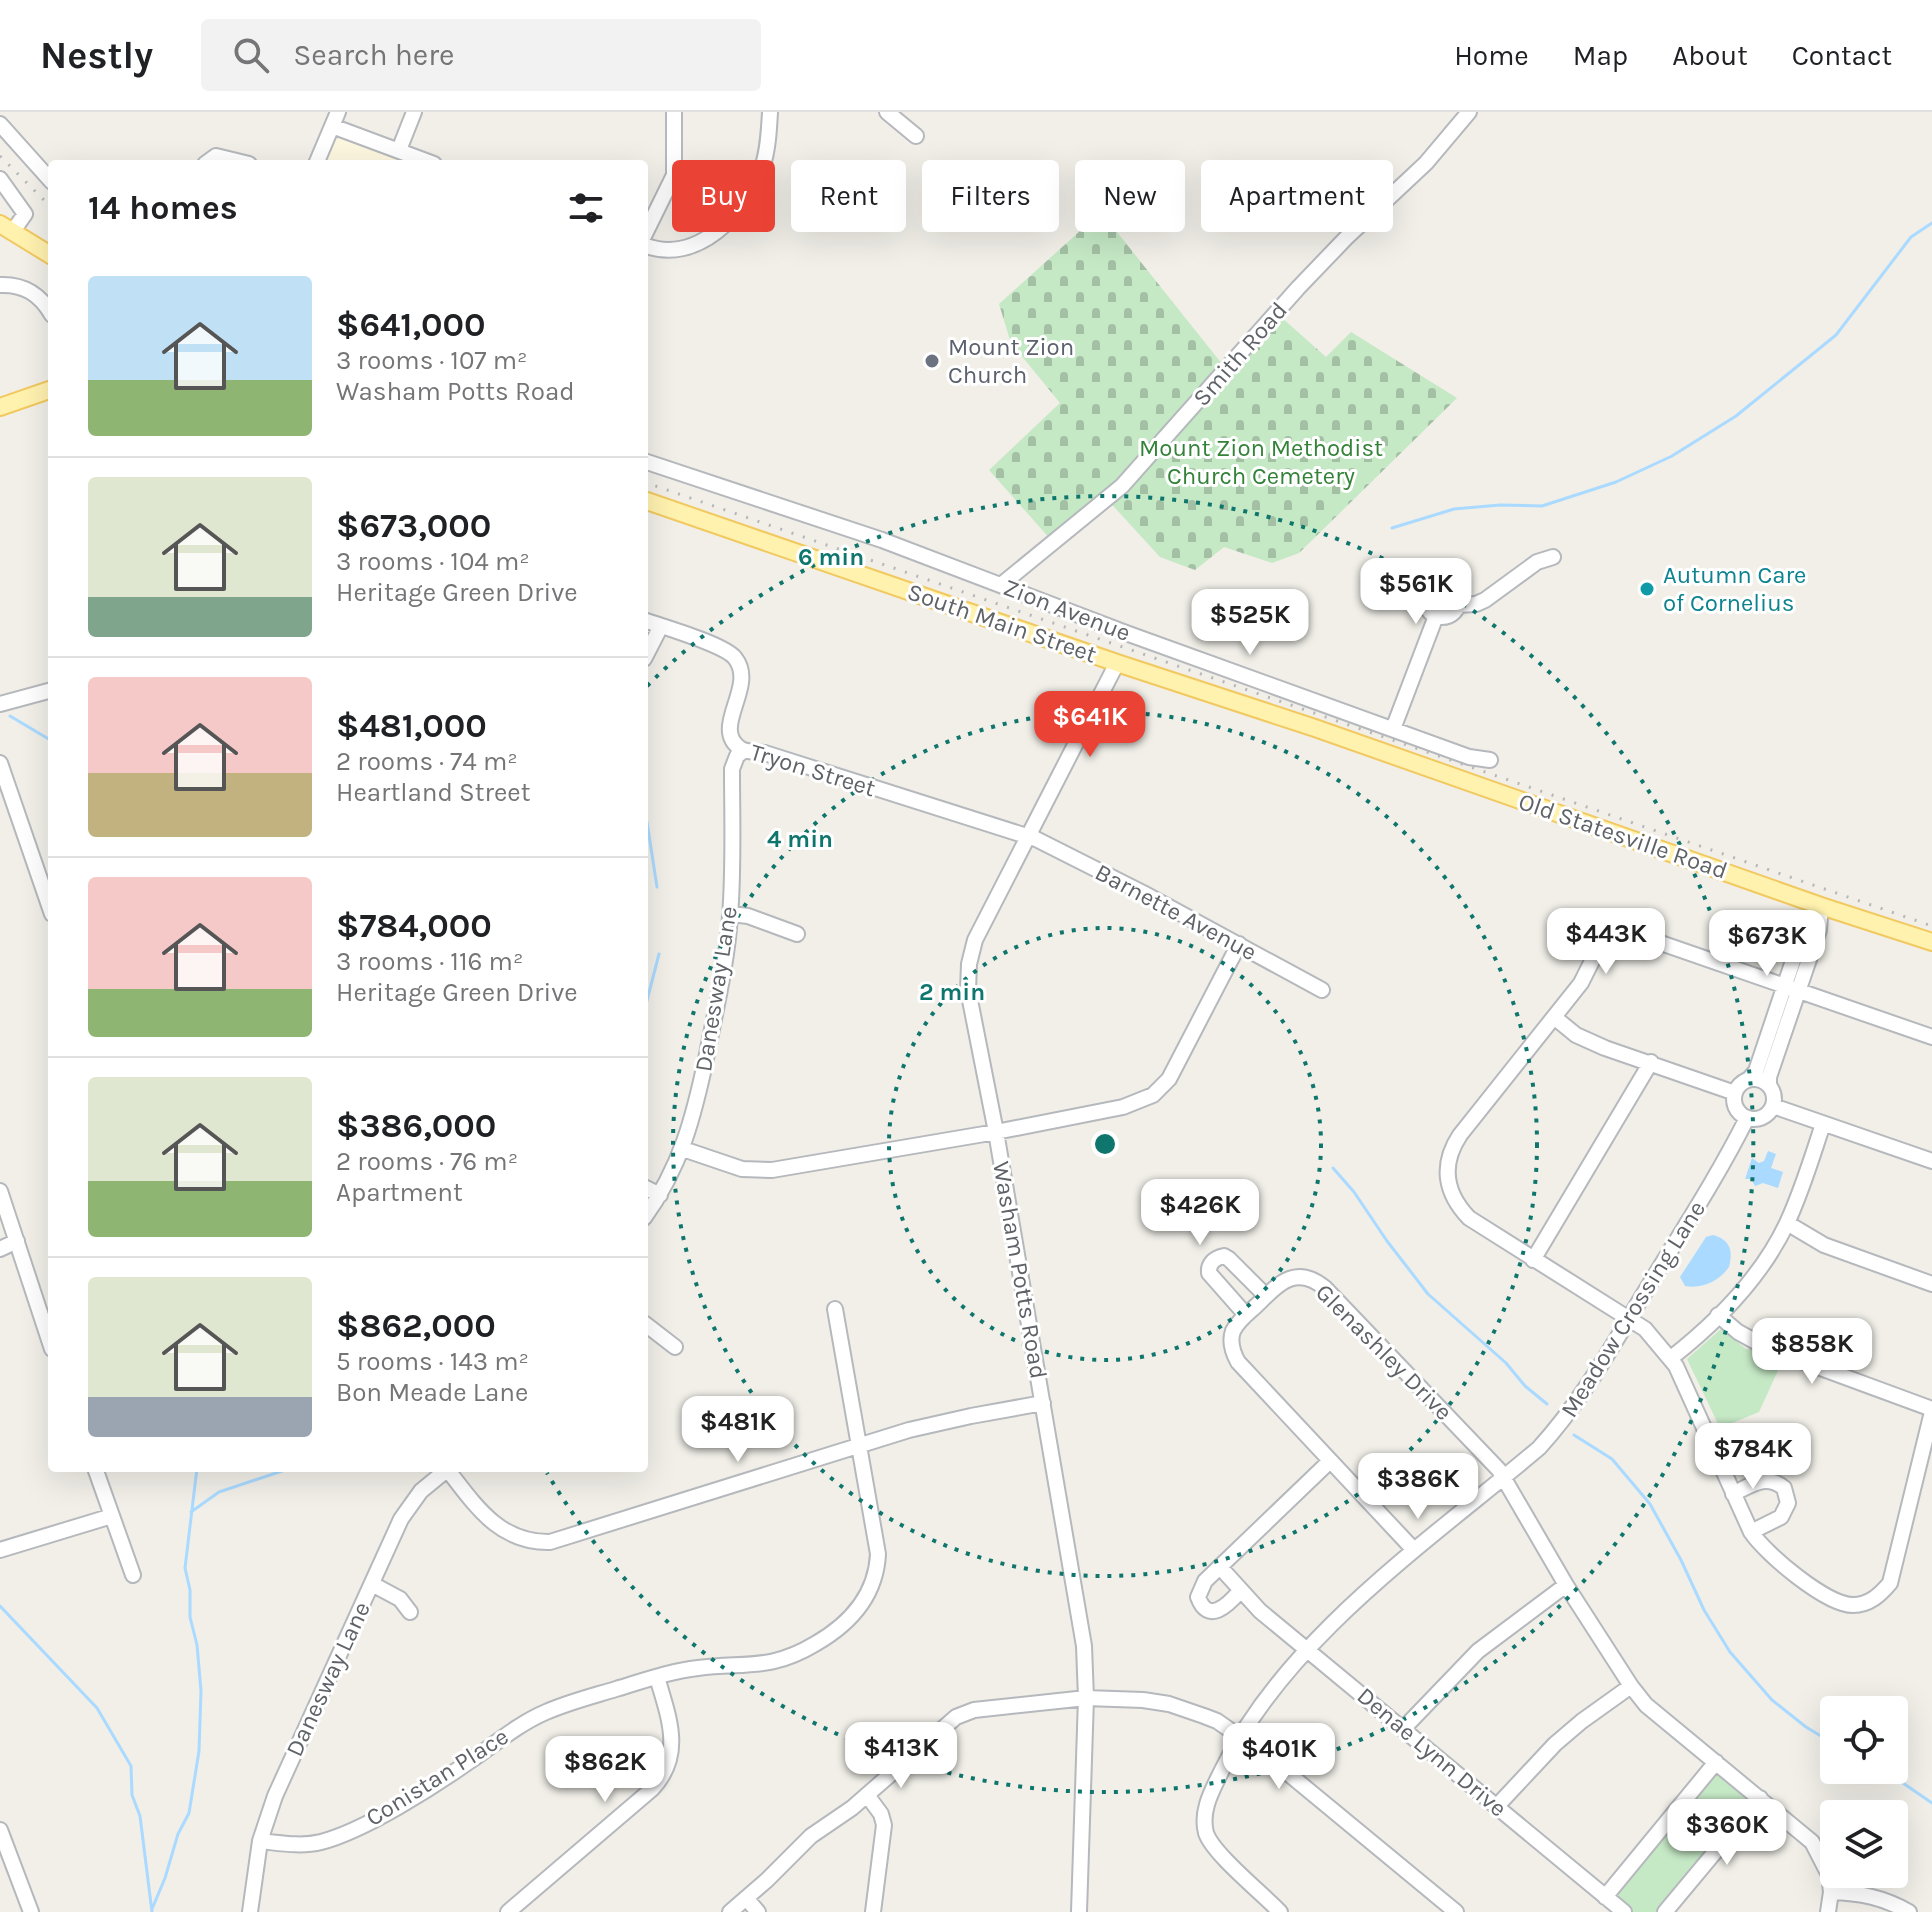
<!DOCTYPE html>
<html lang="en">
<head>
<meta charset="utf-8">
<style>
	body { margin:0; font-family:Karla,sans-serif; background:#f2f2f2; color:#202124; height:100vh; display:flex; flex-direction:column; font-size:30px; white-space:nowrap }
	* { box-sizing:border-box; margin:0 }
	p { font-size:26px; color:#757577 }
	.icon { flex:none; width:44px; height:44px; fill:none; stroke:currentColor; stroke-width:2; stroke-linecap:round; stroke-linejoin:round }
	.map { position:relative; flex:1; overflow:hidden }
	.details { position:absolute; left:48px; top:48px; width:600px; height:1312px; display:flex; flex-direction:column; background:#fff; border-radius:8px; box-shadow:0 8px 32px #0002 }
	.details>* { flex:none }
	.top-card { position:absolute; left:672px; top:48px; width:760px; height:72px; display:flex; gap:16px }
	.buttons { position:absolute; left:1820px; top:1584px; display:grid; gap:16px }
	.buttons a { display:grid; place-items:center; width:88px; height:88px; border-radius:8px; background:#fff; box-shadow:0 8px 32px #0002; font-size:40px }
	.price { position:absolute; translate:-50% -68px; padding:0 18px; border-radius:16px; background:#fff; color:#222; font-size:26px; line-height:52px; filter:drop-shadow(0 2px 4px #0008) }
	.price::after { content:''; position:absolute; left:50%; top:48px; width:24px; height:18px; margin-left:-12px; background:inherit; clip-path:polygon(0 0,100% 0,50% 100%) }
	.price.on { background:#ea4335; color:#fff }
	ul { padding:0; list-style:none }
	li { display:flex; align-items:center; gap:24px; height:200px; padding:0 40px }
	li+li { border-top:2px solid #e0e0e0 }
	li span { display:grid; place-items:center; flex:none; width:224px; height:160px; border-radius:8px; color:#555 }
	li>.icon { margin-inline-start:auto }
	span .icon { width:96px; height:96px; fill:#fffc; stroke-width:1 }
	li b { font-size:34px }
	h2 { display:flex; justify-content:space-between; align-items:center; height:96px; padding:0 40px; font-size:34px }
	.pill { padding:0 28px; border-radius:8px; background:#fff; box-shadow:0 8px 32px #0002; font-size:28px; line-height:72px }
	.pill.on { background:#ea4335; color:#fff }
	header { display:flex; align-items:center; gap:48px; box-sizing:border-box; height:112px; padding:0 40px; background:#fff; border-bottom:2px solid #e0e0e0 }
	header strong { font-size:38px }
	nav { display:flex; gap:44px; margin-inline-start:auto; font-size:28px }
	.search { width:560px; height:72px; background:#f2f2f2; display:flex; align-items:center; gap:20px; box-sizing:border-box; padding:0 28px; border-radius:8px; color:#757577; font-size:30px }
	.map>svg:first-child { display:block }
	.commercial { fill:#fef7e0 }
	.cemetery { fill:url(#cemetery-stones) }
	.park { fill:#c5e8c5 }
	.water { fill:#aadaff }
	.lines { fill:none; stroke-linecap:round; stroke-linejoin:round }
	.stream { stroke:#aadaff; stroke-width:3 }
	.minor-casing { stroke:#b5b8bc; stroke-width:18 }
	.major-casing { stroke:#f2c960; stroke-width:20 }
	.minor { stroke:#fff; stroke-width:14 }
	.major { stroke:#fff2af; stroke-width:16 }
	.rail { stroke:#b6b7b8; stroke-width:3; stroke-dasharray:2 10; stroke-linecap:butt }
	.ring { fill:none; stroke:#0f766e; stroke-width:4; stroke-dasharray:4 8 }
	.worship-dot { fill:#6b7280; stroke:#fff; stroke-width:3 }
	.culture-dot { fill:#0f9aa8; stroke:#fff; stroke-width:3 }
	.labels { text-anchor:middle; stroke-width:6; stroke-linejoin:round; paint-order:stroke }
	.worship-label { font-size:24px; fill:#5b616d; stroke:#fff; text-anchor:start }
	.street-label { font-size:24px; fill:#5f6368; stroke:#fff }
	.park-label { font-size:24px; fill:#348238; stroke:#fff }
	.culture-label { font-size:24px; fill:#0d838f; stroke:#fff; text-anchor:start }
	.centre { fill:#0f766e; stroke:#fff; stroke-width:4 }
	.ring-label { font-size:24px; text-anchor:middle; font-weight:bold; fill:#0f766e; stroke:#fff; stroke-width:6; stroke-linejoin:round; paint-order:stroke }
</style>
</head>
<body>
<header>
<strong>Nestly</strong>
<div class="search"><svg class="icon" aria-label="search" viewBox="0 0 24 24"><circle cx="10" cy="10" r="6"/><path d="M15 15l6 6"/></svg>Search here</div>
<nav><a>Home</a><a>Map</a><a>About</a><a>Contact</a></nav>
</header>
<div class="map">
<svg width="1932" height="1800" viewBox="0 0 1932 1800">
	<defs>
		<pattern id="cemetery-stones" width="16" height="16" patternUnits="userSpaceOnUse" patternTransform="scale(2)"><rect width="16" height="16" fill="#c5e8c5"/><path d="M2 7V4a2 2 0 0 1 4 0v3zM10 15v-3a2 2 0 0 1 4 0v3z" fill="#a3c0a4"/></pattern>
	</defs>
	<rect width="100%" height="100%" fill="#f1efe8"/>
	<path class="commercial" d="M344,25l76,27h-95l9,-24z"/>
	<path class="cemetery" d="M1101,100l129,162 51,-57 45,40 25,-25 106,66 -158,155 -27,10 -48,-16 -29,23 -35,-13 -55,-60 -53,44 -63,-71 71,-67 -49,-60 -12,-39z"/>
	<path class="park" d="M1721,1217l25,20h11l23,17 -21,46 -39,16 -33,-69z
		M1715,1661l33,26 -2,5 -89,108h-25l-16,-13 -1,-6z"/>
	<path class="water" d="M1768,1039l8,3 -5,14 12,4 -5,16 -15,-5 -8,3 -4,-7h-6l7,-21 7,5 5,-2z
		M1713,1123c18,5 20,16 16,32 -10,14 -26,22 -44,19l-5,-9 26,-40z"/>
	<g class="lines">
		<path class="stream" d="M1392,416l62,-19 46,-4 42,1 74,-24 56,-26 64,-40 100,-81 75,-98 21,-14
			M10,604l42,25
			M647,710l10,65
			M644,900l15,-58
			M1333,1056l21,24 33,49 41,53 78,69 19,23 22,18
			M1574,1323l38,24 38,45 31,56 23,50 26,42 42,48 34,27 28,17
			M191,1400l28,-20 72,-24
			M0,1494l97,102 34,58 1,29 8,21 12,96
			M1884,1658l48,33
			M152,1797l13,-31 13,-44 11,-21 10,-62 2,-60 -4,-46 -7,-28v-27l-5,-22 12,-100"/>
		<g class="minor-casing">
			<path id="minor" d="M887,0l29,24
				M0,12l52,58
				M332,14l102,38
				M399,38l15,-38
				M205,52l11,-8 33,8
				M316,52l22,-52
				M0,67l25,35 -12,17
				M644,124l30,-61v-63
				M644,133c52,21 102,-31 118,-77 6,-17 7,-38 8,-56
				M0,173c24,-1 40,9 52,30
				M644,349l238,79 244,93 343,124 21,3
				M1425 488a17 17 0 1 1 34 0a17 17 0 1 1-34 0Z
				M1001,473l121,-99 176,-198 48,-50 80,-75 43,-51
				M1458,493l18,-1 9,-4 52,-38 16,-5
				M644,508c19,7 80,24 91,38 23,29 -26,70 6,91 5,3 16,3 24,4l271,86 107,54 179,97
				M644,547l17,-33
				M0,592l52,-14
				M1393,617l43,-113
				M0,651l52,151
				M731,802l17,2 49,18
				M1554,905l22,18 29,13 130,45
				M1932,925l-303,-105 -9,-1 -18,10 -21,42 -121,152c-20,30 -15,58 9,83l176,111 31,37 75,166c15,22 75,73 102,73 16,0 27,-10 37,-22l42,-171
				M1749,967l7,-8 49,-146 16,-19
				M1734 987a20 20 0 1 1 40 0a20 20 0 1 1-40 0Z
				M1769,973v-8l50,-147 2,-24
				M1773,994l159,55
				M683,1037l59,20 30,1 224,-38 127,-25 30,-12 16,-16 70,-135
				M644,1075l16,8
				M0,1079l52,158
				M644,1106c37,-51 50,-102 63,-164 9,-46 20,-91 23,-138 4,-49 2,-98 2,-147l5,-13 6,-5
				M1787,1111l37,22 108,39
				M0,1137l17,-8
				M1533,1148l118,-198
				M1246,1203l-37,-42c-1,-9 5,-15 15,-17l5,3 37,37
				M1718,1203l20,17 31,17 163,60
				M644,1211l31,24
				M1671,1246c46,-36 91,-82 116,-135 15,-32 25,-66 36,-99
				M95,1356l38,107
				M447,1357c28,36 52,74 103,73l359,-112 62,-14 72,-13
				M1733,1382c18,-9 33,-21 51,-6l4,15 -7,14 -30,15
				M0,1438l112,-34
				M1414,1438l-176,-188c-5,-9 -9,-20 -5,-31 5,-11 18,-20 26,-28 21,-21 38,-38 66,-15l174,182 67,115 65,101 15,19 166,137 17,33 2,17 -3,20
				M1220,1455l40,44 364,301
				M372,1472l28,15 10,13
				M1240,1479c-12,14 -32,34 -42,6l7,-16 125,-120
				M1403,1617l75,-78 88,-66
				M867,1683l14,19 3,11 -11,87
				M1497,1694l58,-62 27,-23 49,-35
				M0,1718l31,82
				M260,1729c20,2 41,6 61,1 43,-11 112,-55 149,-81 25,-17 48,-37 76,-49 23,-10 47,-16 70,-23 27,-8 54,-18 82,-21 47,-6 72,3 117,-24 35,-20 61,-49 63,-90l-43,-245
				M1831,1780c29,1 52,5 78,20
				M1605,1785l111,-135
				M746,1786l12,14
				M250,1800l10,-71 15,-45 126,-277 20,-28 28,-23
				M508,1800l144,-123c33,-35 16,-73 5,-112
				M730,1800l37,-32 44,-44 41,-28 104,-91 18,-7 112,-12 57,2 26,4 35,12 13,5 50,35 189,156
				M1079,1800l7,-214 -2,-52 -88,-514 -28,-142 1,-26 6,-24 142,-277
				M1280,1800c-17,-18 -67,-58 -74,-79 -6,-23 7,-44 16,-63 64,-132 207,-229 317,-322 43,-47 73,-102 106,-156 35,-58 72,-114 102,-174
				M1665,1800l95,-114"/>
		</g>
		<g class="major-casing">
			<path id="major" d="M0,112l52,32
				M0,295l52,-18
				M644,388l473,163 198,65 506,178 111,36"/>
		</g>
		<use href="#minor" class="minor"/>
		<use href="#major" class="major"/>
		<path class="rail" d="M0,44l52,52
			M644,370l1288,444"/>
	</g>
	<g class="ring">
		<circle cx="1105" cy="1032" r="216"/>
		<circle cx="1105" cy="1032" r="432"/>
		<path d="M647 574A648 648 0 1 1 547 1361"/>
	</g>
	<circle class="worship-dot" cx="932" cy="249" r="8"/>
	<circle class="culture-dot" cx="1647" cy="477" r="8"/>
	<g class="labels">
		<g class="worship-label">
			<text x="948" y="243">Mount Zion<tspan x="948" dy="28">Church</tspan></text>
		</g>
		<g class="street-label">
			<text transform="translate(1240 242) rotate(-49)" y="8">Smith Road</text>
			<text transform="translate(1067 498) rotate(21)" y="8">Zion Avenue</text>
			<text transform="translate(1002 511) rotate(19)" y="8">South Main Street</text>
			<text transform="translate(813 658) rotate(17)" y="8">Tryon Street</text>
			<text transform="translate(1623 724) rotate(19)" y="8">Old Statesville Road</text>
			<text transform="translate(1176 800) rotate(28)" y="8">Barnette Avenue</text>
			<text transform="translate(716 877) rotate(-81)" y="8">Danesway Lane</text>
			<text transform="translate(1020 1158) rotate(80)" y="8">Washam Potts Road</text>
			<text transform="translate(1633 1197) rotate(-58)" y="8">Meadow Crossing Lane</text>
			<text transform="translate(1384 1240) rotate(45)" y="8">Glenashley Drive</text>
			<text transform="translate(328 1567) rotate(-65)" y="8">Danesway Lane</text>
			<text transform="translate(1432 1640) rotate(40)" y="8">Denae Lynn Drive</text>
			<text transform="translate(437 1665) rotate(-32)" y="8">Conistan Place</text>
		</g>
		<g class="park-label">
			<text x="1261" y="344">Mount Zion Methodist<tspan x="1261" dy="28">Church Cemetery</tspan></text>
		</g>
		<g class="culture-label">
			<text x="1663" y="471">Autumn Care<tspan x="1663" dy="28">of Cornelius</tspan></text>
		</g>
	</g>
	<circle cx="1105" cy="1032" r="12" class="centre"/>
	<g class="ring-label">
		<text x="831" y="453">6 min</text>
		<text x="800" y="735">4 min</text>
		<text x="952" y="888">2 min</text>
	</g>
</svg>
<div class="buttons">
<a><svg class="icon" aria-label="locate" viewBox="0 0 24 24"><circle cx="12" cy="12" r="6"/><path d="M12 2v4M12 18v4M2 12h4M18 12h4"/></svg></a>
<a><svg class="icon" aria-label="layers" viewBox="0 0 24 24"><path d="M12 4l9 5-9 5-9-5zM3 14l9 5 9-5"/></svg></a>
</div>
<b class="price" style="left:1416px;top:514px">$561K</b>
<b class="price" style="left:1250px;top:545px">$525K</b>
<b class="price on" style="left:1090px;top:647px">$641K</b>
<b class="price" style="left:1606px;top:864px">$443K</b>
<b class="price" style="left:1767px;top:866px">$673K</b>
<b class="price" style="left:1200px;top:1135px">$426K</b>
<b class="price" style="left:1812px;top:1274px">$858K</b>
<b class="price" style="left:738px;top:1352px">$481K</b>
<b class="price" style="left:1753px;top:1379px">$784K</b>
<b class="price" style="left:1418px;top:1409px">$386K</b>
<b class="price" style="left:901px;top:1678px">$413K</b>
<b class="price" style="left:1279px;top:1679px">$401K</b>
<b class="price" style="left:605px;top:1692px">$862K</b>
<b class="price" style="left:1727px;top:1755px">$360K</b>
<div class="top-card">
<a class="pill on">Buy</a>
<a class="pill">Rent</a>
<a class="pill">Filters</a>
<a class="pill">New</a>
<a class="pill">Apartment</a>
</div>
<section class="details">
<h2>14 homes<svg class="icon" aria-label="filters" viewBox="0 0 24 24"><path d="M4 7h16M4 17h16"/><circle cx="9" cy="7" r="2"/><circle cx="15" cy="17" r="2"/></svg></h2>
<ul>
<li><span style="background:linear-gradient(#bfe0f5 65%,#8fb573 0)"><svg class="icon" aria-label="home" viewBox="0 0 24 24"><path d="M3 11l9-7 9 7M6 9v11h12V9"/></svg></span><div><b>$641,000</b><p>3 rooms · 107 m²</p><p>Washam Potts Road</p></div></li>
<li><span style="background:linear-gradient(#dfe7d0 75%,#7fa58c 0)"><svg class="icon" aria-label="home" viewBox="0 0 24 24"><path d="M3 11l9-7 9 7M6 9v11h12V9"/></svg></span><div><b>$673,000</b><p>3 rooms · 104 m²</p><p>Heritage Green Drive</p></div></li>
<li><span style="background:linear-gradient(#f6c9c9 60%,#c2b280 0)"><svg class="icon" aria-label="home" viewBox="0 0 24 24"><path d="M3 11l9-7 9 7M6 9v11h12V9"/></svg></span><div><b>$481,000</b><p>2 rooms · 74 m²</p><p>Heartland Street</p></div></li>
<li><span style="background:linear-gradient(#f6c9c9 70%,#8fb573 0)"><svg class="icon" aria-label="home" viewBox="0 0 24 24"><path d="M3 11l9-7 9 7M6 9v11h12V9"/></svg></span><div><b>$784,000</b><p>3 rooms · 116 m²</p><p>Heritage Green Drive</p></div></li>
<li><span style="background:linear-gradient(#dfe7d0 65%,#8fb573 0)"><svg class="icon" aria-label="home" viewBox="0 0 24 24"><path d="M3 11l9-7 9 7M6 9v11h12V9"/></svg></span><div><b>$386,000</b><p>2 rooms · 76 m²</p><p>Apartment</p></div></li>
<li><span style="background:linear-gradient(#dfe7d0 75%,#9aa5b1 0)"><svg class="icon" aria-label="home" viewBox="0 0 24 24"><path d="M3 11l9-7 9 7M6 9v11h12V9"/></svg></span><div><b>$862,000</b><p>5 rooms · 143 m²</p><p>Bon Meade Lane</p></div></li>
</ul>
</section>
</div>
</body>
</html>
